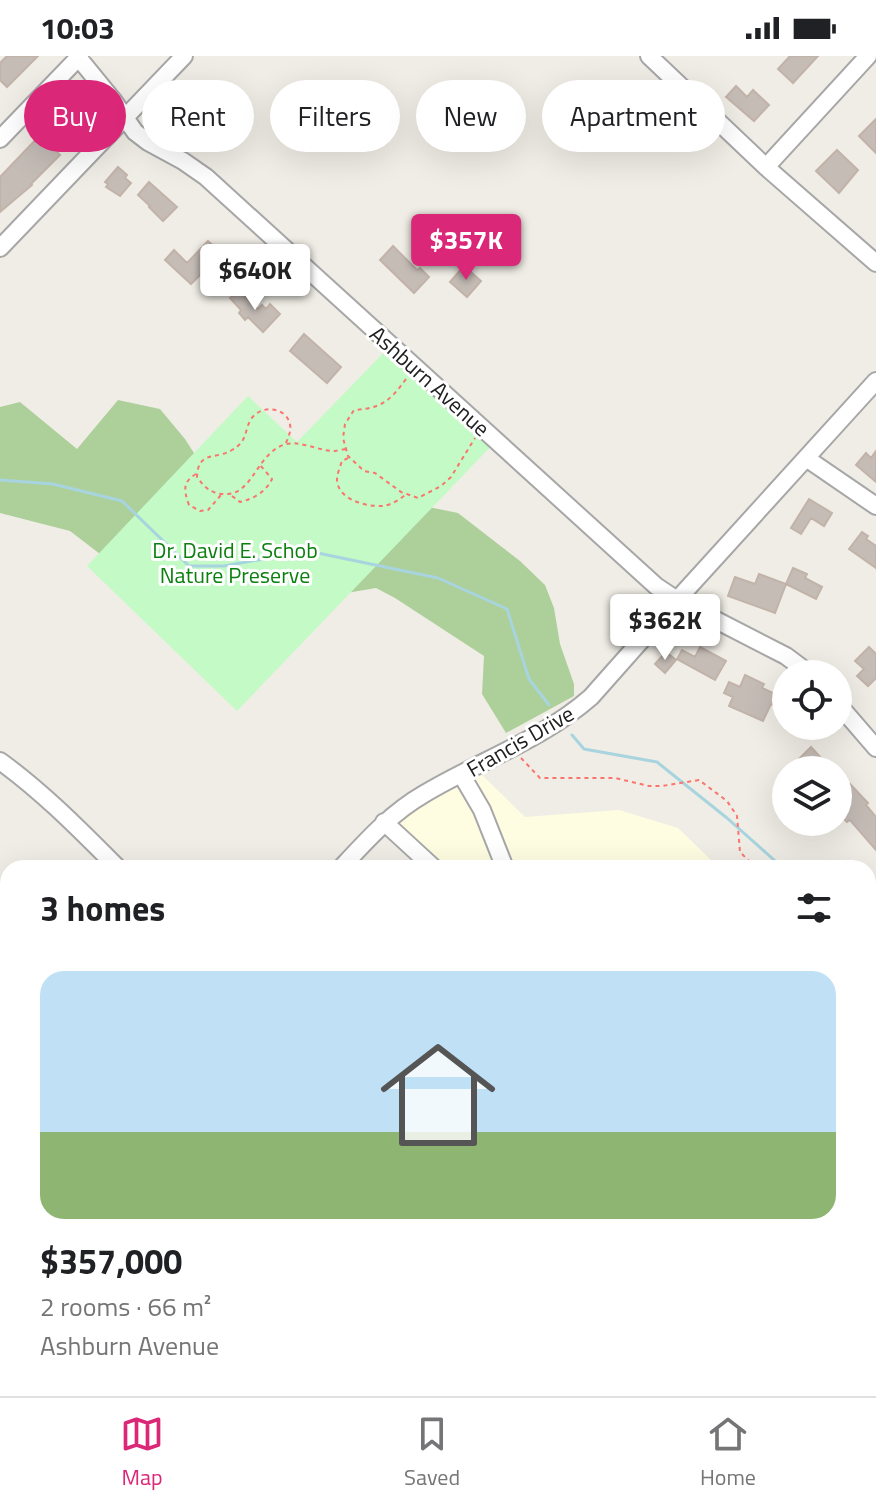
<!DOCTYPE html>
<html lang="en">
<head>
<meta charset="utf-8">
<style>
	body { margin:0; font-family:"Titillium Web",sans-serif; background:#f6f6f6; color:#202124; height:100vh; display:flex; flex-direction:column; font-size:30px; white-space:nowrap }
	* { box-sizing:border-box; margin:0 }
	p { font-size:26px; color:#757577 }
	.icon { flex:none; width:44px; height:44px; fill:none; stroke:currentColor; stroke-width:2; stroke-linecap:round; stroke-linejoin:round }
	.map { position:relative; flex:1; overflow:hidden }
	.sheet { position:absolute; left:0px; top:804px; width:876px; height:536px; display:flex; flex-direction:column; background:#fff; border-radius:24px 24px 0 0; box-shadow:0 8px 32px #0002 }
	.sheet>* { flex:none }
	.guide { position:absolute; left:24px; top:24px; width:828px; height:72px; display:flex; gap:16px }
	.fabs { position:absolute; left:772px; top:604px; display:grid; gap:16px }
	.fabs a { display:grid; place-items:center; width:80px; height:80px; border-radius:50%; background:#fff; box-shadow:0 8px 32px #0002; font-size:40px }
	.price { position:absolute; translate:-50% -68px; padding:0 18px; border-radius:8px; background:#fff; color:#222; font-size:26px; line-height:52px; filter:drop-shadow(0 2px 4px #0008) }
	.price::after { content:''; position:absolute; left:50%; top:48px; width:24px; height:18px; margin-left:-12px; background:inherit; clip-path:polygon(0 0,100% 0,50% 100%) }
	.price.active { background:#db2777; color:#fff }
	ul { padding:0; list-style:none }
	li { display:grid; align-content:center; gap:16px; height:424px; padding:0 40px }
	li span { display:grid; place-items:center; height:248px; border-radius:24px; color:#555 }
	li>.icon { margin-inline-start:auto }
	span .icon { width:144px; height:144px; fill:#fffc; stroke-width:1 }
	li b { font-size:34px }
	h2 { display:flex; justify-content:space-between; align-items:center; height:96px; padding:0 40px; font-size:34px }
	.tag { padding:0 28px; border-radius:36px; background:#fff; box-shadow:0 8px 32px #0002; font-size:28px; line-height:72px }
	.tag.active { background:#db2777; color:#fff }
	.status { display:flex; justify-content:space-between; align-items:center; height:56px; padding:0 40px; background:#fff; direction:ltr }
	.status svg { height:22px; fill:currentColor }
	.tabs { display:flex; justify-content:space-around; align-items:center; height:112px; border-top:2px solid #e0e0e0; background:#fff; font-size:22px; color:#757577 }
	.tabs a { display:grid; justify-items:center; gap:4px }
	.tabs .active { color:#db2777 }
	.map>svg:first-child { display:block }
	.education { fill:#fffde1 }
	.forest { fill:#add09b }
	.park { fill:#c4fac6 }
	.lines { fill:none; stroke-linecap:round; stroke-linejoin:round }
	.stream { stroke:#a7d4de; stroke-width:3 }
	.building { fill:#c5bcb6; stroke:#c2b3a9; stroke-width:2 }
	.minor-casing { stroke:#a7a7a7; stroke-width:20 }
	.path { stroke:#fa756e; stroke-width:2; stroke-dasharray:4 4; stroke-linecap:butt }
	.minor { stroke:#fff; stroke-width:16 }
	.labels { text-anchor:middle; stroke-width:6; stroke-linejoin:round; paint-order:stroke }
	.street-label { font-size:22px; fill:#202020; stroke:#fff }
	.park-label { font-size:22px; fill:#0c800f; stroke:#fff }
</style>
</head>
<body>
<div class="status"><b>10:03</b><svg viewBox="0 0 49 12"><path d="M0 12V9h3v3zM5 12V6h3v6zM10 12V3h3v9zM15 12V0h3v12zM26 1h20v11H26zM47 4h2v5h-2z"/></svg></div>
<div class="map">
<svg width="876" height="1340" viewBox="0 0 876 1340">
	<rect width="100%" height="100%" fill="#f0ede6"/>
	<path class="education" d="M482,719l43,42 94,-7 59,18 37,36 7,4h-288l-50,-46z
		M868,948l8,7v263l-8,-7z"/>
	<path class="forest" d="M118,344l42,9 25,30 23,36 201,28 49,10 62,48 25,24 9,23 6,36 14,40v12l-68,37 -24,-39 2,-38 -89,-58 -19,-10 -53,9 -184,-13 -69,-53 -70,-18v-106l20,-5 57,47z"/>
	<path class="park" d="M391,289l105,96 -259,270 -150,-145 161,-170 49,46z
		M0,968l8,6v174l-8,-7z
		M175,1332h103l2,8h-102z"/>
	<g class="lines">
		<path class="stream" d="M0,424l53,4 69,17 67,65h35l84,-15 130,27 69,31 22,70 20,26
			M572,679l12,14 73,13 70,56 56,50
			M868,888l8,7"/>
	</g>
	<path class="building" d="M7,0h31l-31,31 -7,-7v-17z
		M790,0h28l-25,27 -15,-14z
		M736,30l11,11 6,-7 16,15 -15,16 -28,-24z
		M82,34l18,18 -14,15 2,2 -10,9 -2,-2 -19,20 3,3 -29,29 1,1 -32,27v-35l44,-46 -2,-3 14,-14 -4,-4 9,-10 6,6z
		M876,63v34l-17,-17z
		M837,94l21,20 -19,23 -23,-22z
		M118,111l9,8 -2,3 6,5 -11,13 -14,-9 2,-3 -3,-2z
		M149,126l28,25 -14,14 -14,-14 1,-1 -12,-11z
		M208,185l29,26 -19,21 -16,-15 -11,11 -26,-24 9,-10 13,13z
		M393,190l24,24 3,-2 9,9 -15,16 -34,-33z
		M464,210l17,15 -14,16 -17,-15z
		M239,234l19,19 4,-4 4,4 4,-5 10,10 -17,18 -15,-15 -3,3 -6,-7 2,-3 -11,-12z
		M304,278l37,33 -14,16 -37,-32z
		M876,395v31l-20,-17 10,-12 5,5z
		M809,443l23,14 -8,13 -13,-8 -10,16 -10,-6z
		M862,476l6,4 -2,3 10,7v22l-27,-19z
		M793,512l14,6 -2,4 17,9 -6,12 -30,-15z
		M759,518l27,10 -11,29 -47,-17 7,-19 20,7z
		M700,591l26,14 -11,19 -38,-21 5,-9 13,7z
		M869,591l7,7v24l-8,8 -11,-10 7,-7 -9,-8z
		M666,596l10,8 -11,13 -10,-9z
		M745,619l19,9 -2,4 24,11v12l-15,-7 -8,17 -34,-15 4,-9 -9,-4 5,-11 11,5z
		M811,691l21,23h-22l-5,-5 -4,5h-13z
		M850,728l18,19 -2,2 10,12v33l-26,-30 -3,2 -9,-9v-7l7,-7 -6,-5z"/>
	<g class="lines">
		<g class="minor-casing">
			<path id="minor" d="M77,0l36,44 22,32 13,10 35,19 23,16 450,409 21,14 109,56 24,18
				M649,0l117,111 110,96
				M0,83l80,-83
				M766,111l102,-111
				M0,192l184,-192
				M806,402l70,48
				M838,648l38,44
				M0,705c44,32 80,69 118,107
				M461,718l21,36 23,58
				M384,766l50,46
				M341,812c25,-27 50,-55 83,-74 55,-33 118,-54 167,-97l86,-97 199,-219
				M0,957l8,6
				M0,1152l8,7
				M868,1211l8,7
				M868,1285l8,-4
				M167,1332l5,8
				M281,1332l4,8
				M788,1332l9,8
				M4,1340l12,-8
				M530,1340l7,-8"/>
		</g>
		<path class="path" d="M406,323c-16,22 -24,29 -52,31l-9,14 -2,14 5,18 16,15 11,2 26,19 17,6 23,-12 10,-9 24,-39
			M286,387c3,-8 7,-15 2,-24 -8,-13 -28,-13 -37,0 -7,12 -3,22 -19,31 -16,10 -34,0 -35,27 8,11 15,18 31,17 25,-2 29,-39 55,-49 15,-6 35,6 51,6 1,0 11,-2 12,-2
			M348,402l-6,3c-2,6 -5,13 -5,19 1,20 30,27 46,26 8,-1 16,-6 22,-11
			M196,418c-14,8 -12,17 -7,31l11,6 8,-1 13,-15
			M232,440l8,6c13,-3 26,-10 32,-23l-12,-14
			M521,702l19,20h75l34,8h13l37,-6 28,21 10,15 3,36 16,16
			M868,868l8,8
			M868,939l8,6"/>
		<use href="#minor" class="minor"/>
	</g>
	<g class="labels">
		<g class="street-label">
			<text transform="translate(430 325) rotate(42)" y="8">Ashburn Avenue</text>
			<text transform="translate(520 685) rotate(-30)" y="8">Francis Drive</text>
		</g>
		<g class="park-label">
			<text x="235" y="502">Dr. David E. Schob<tspan x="235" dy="25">Nature Preserve</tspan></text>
		</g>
	</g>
</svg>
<div class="fabs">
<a><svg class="icon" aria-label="locate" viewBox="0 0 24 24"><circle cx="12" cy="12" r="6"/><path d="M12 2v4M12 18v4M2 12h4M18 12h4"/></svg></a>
<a><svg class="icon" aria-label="layers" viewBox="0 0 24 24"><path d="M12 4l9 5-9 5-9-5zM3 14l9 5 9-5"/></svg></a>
</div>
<b class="price active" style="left:466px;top:226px">$357K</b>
<b class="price" style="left:255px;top:256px">$640K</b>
<b class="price" style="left:665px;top:606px">$362K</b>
<div class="guide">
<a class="tag active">Buy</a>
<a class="tag">Rent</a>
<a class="tag">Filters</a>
<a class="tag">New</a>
<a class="tag">Apartment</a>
</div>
<section class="sheet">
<h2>3 homes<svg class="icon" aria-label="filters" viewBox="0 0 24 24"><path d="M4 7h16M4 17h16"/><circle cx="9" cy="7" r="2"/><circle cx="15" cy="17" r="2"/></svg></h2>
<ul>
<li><span style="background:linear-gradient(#bfe0f5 65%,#8fb573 0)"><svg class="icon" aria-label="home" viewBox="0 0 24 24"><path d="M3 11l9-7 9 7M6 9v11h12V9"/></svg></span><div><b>$357,000</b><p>2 rooms · 66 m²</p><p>Ashburn Avenue</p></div></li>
</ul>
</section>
</div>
<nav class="tabs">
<a class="active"><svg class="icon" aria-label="map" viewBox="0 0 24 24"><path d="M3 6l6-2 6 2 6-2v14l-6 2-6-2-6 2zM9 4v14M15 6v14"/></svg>Map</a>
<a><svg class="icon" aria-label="saved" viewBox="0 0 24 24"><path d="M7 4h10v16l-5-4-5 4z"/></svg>Saved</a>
<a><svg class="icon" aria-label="home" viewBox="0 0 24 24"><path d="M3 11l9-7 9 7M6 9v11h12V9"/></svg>Home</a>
</nav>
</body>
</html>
